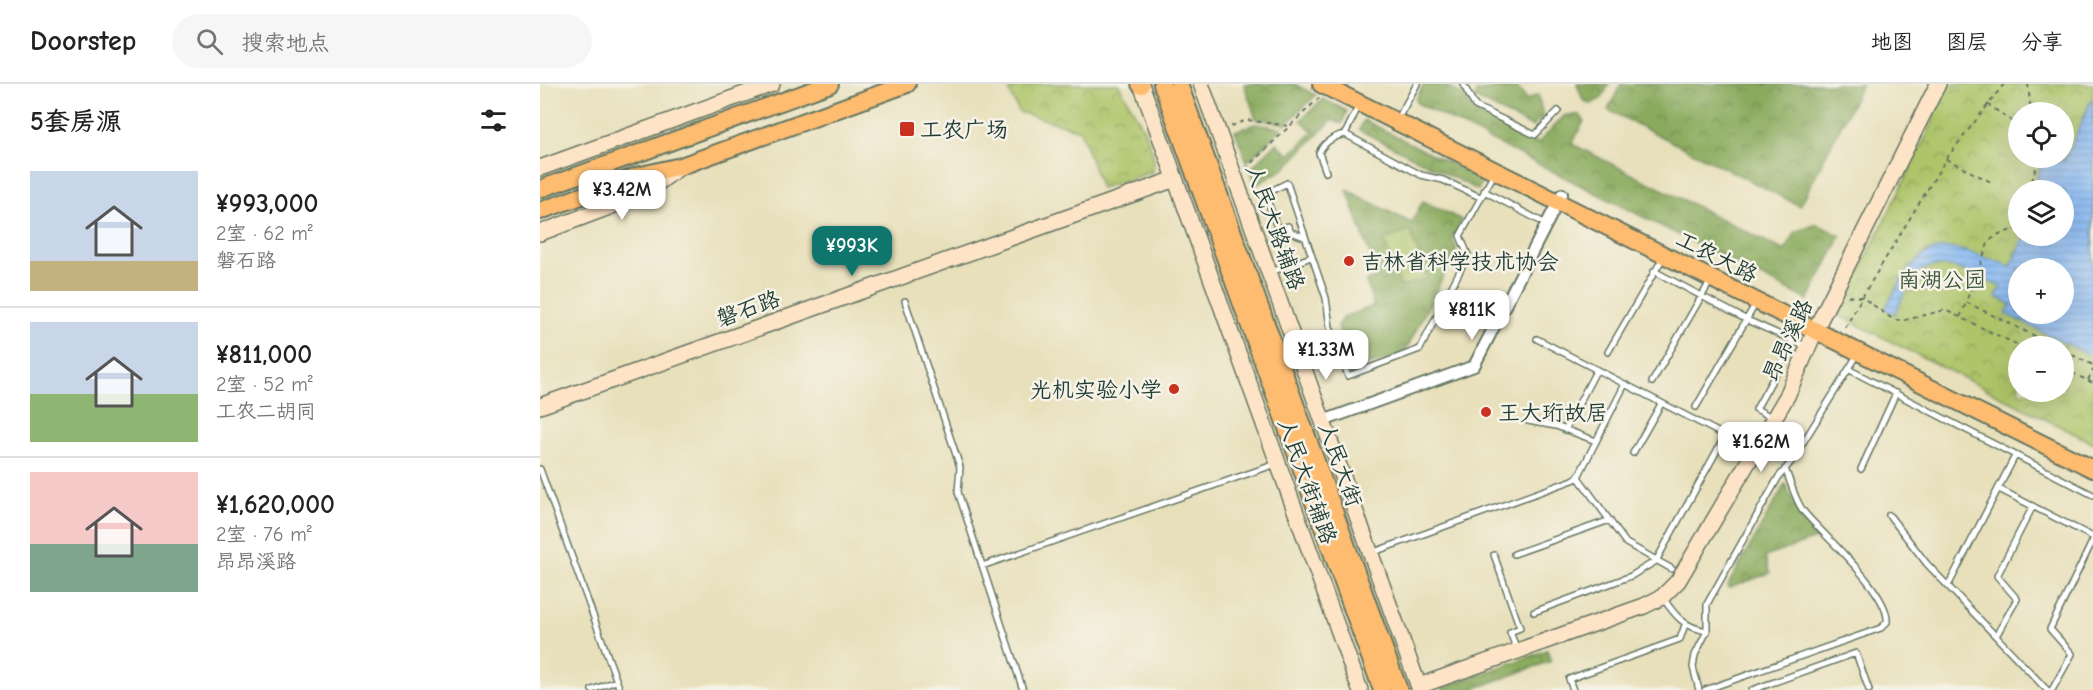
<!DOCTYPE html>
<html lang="zh">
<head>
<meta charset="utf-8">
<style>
	body { margin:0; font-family:"Comic Neue","LXGW WenKai TC",sans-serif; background:#f6f6f6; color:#222; height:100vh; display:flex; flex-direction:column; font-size:22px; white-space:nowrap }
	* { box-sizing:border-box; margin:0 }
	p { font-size:20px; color:#767676 }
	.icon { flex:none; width:33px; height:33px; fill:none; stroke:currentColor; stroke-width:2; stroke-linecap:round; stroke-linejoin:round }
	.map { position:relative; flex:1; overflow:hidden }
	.panel { display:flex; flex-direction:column; background:#fff; width:540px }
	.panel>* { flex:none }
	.fabs { position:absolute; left:1468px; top:18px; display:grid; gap:12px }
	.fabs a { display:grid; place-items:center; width:66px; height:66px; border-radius:50%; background:#fff; box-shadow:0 6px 24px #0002; font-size:30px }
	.price { position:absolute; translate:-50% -51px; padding:0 14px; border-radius:12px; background:#fff; color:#222; font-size:20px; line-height:39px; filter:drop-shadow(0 2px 3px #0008) }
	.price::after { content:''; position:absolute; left:50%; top:36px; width:18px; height:14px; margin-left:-9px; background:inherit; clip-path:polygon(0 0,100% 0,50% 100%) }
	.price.on { background:#0f766e; color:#fff }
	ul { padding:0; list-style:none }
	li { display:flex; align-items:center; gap:18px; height:150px; padding:0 30px }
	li+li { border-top:2px solid #e0e0e0 }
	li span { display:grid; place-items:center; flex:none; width:168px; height:120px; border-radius:0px; color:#555 }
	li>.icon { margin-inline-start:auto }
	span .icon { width:72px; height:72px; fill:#fffc; stroke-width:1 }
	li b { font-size:26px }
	h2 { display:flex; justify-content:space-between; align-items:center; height:72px; padding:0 30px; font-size:26px }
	header { display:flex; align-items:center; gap:36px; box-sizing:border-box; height:84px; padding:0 30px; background:#fff; border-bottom:2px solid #e0e0e0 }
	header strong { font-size:28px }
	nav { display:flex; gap:33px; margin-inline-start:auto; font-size:21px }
	.search { width:420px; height:54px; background:#f6f6f6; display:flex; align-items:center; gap:15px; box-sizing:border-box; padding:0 21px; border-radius:33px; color:#767676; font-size:22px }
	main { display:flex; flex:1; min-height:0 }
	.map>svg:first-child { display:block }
	.forest { fill:url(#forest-crowns); stroke:#547448; stroke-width:1.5 }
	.park { fill:url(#park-crowns); stroke:#66804e; stroke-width:1.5; fill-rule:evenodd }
	.garden { fill:#adc469; stroke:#66804e; stroke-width:1.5 }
	.water { fill:url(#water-rules); stroke:#547b94; stroke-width:1.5; fill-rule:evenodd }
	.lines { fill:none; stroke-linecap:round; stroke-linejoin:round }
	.lane-casing { stroke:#657663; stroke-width:8 }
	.street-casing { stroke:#657663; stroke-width:14 }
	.secondary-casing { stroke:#657663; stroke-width:18 }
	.primary-casing { stroke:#657663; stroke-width:20 }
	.path { stroke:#657663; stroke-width:2; stroke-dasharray:4.5 4.5; stroke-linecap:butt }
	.lane { stroke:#fff; stroke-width:5 }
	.street { stroke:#fff; stroke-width:10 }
	.secondary { stroke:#fee4c6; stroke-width:15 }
	.primary { stroke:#fdbc70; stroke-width:16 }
	.poi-dot { fill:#c8321e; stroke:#f7f3e8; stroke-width:2 }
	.labels { text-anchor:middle; stroke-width:5; stroke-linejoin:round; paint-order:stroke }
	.poi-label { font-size:22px; fill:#1f3d34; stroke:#f7f3e8; text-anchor:start }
	.street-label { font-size:22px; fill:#1f3d34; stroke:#f7f3e8 }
	.park-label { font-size:22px; fill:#3b583f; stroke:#f7f3e8 }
</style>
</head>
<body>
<header>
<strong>Doorstep</strong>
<div class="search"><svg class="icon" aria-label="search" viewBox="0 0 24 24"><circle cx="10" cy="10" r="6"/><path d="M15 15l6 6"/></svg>搜索地点</div>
<nav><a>地图</a><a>图层</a><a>分享</a></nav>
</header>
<main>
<section class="panel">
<h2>5套房源<svg class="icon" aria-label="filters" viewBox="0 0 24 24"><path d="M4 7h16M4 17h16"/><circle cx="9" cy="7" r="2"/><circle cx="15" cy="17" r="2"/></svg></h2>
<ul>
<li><span style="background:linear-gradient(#c9d6e8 75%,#c2b280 0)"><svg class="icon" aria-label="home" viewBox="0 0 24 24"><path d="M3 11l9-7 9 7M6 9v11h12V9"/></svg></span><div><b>¥993,000</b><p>2室 · 62 m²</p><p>磐石路</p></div></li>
<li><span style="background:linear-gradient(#c9d6e8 60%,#8fb573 0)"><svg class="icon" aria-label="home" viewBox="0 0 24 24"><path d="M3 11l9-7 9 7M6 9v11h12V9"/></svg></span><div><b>¥811,000</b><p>2室 · 52 m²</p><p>工农二胡同</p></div></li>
<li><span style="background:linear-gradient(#f6c9c9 60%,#7fa58c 0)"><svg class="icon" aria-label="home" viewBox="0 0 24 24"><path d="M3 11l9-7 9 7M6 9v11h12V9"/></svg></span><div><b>¥1,620,000</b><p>2室 · 76 m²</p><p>昂昂溪路</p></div></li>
</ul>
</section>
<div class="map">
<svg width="1553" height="606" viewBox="0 0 1553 606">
	<defs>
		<pattern id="forest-crowns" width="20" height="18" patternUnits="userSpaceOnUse" patternTransform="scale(1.5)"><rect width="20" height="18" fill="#8aaa5d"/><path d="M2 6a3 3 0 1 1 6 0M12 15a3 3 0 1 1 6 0" fill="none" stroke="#708c4e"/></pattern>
		<pattern id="park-crowns" width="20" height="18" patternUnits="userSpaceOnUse" patternTransform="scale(1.5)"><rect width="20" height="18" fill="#adc469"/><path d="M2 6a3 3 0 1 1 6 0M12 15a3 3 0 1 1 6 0" fill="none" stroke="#8ca057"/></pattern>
		<pattern id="water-rules" width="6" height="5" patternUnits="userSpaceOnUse" patternTransform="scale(1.5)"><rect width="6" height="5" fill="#88b9f4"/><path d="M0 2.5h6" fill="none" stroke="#6f98c6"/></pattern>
	</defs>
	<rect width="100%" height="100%" fill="#f7f3e8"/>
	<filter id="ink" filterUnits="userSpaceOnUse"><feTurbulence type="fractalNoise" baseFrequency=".0167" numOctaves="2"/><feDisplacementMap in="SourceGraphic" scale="12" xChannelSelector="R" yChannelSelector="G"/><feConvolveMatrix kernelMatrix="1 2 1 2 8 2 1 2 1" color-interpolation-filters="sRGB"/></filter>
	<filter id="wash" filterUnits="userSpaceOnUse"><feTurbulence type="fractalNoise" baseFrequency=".008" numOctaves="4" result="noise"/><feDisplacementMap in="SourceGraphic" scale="24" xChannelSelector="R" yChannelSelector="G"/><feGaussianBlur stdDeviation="1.35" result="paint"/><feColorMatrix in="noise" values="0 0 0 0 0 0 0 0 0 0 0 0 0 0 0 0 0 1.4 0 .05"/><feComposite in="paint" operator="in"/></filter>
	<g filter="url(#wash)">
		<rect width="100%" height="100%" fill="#e8e0bb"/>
		<path class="forest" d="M704,0h50l22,11 -30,29 -30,-5z
			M884,0h18l14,7 11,7 6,13 65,32 27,-28h15l4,6 -12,23 213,107 10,-19 22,-8 24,12 -33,64 -391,-197 -1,-4z
			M1037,0h32l-7,14 -11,6 -8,-4z
			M1081,0h241l-62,122 -192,-96z
			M975,1l12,15 11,-5 5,21 -11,11 -57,-29 1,-6z
			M783,15l24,12 -5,13 -10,-4 -48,49 -28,16 -6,-16 27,-26 12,12 24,-23 -12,-12z
			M824,36l119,60 -5,10 -119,-60z
			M715,40l27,4 -35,34 -12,-31z
			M807,106l64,33 12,-22 39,19 -10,19 5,10 -50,99c-6,8 -16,10 -25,13 -34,12 -37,-4 -44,-36l5,-8 31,-11 -8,-25 12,-4z
			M1245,400l15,30 20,23 -55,20 5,16 -41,15 -1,-3z
			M1007,566l4,11 -81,29h-27l-1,-2z"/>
		<path class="park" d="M483,0h96c11,23 41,64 34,88l-52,16 -21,-58 -61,-18 -10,-21z
			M1408,0h145v359l-255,-128 95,-193 2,-13zM1479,28h45v46h-45zM1479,106h45v46h-45zM1479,184h45v46h-45zM1479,262h45v46h-45z"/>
		<path class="garden" d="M870,147l17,47 -26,9 -17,-47z"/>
		<path class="water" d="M1553,14v259l-87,-43 5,-10 -15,-7 5,-10c-23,-10 -66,-36 -86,-10 -9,11 -14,25 -20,37l-10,-5c39,-75 51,-69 126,-43l14,-30h39v-46h-31l9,-28 8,-3 14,2c12,-20 17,-43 29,-63zM1479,184h45v46h-45z"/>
	</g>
	<g filter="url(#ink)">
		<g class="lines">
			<g class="lane-casing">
				<path id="lane" d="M923,0l12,22 60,29 23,-24
					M861,29l16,-29
					M805,50l76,41 22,5 37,17
					M786,88l-7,-19c4,-10 15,-17 26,-19l14,-29
					M944,107l62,33
					M764,153l-13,-5 -3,-6 -10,4 -13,-36 22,-11 39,115 4,29 18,49 72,-27 48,-94 -8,-19 34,-62
					M1114,187l93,49 58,26
					M731,188l40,-15
					M365,217l55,166 -2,25 65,198
					M997,255l216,111
					M1068,268l56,-96
					M1310,286l243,125
					M1112,298l59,-102
					M1156,323l60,-104
					M1233,334l-17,-9 38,-68
					M988,337l28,5 40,15
					M1025,346l31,-59
					M1222,360l29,18
					M1093,369l28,-49
					M0,385l80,221
					M1321,385l35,-76
					M1038,393l48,66 46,26
					M1459,405l94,48
					M1349,431l38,49 120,126
					M831,469l202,-73 5,-3 46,-91
					M974,470l96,-34
					M954,471l26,73 -10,4 7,18
					M442,482l294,-102
					M1408,502l67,-130
					M1123,514c13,19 21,29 44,33
					M994,528l97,-36 25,-15 69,-125
					M1456,552l21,-37 -20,-23 36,-70
					M52,606l24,-9
					M1033,606l-4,-11 111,-40 5,-14
					M1159,606l-6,-23 2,-12 12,-24v-27l71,-126 13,-16 67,-108
					M1165,606l176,-62 6,-6c3,-29 -64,-87 -83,-110 -9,-11 -13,-30 -19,-43
					M1212,606l104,-37 13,37
					M1512,606l20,-36 -22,-25 43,-89"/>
			</g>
			<g class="street-casing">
				<path id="street" d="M783,337l151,-55 88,-172"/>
			</g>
			<g class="secondary-casing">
				<path id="secondary" d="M601,0l219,606
					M661,0l219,606
					M0,84l232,-84
					M0,149l101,-38 39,-28
					M0,322l635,-227
					M879,602l225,-80 18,-9 16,-16 109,-185 32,-74 119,-238"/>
			</g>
			<g class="primary-casing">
				<path id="primary" d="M600,0l1,1
					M622,0l220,606
					M639,0l220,606
					M781,0l772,385
					M0,105l290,-105
					M0,127l97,-35 44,-10 226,-82"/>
			</g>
			<path class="path" d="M1464,0l-58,75 -84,138 32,23h11l40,-10 75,36
				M1488,0l3,28
				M1447,20l32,22
				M691,42l16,-6 42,6
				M1406,75l45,23
				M705,85l74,-71
				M1490,106l8,-32
				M1479,144l-20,6 -10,7 -23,61 89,44
				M1420,233l6,-14
				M1305,244l17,-31 -15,-1
				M1524,267l29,14
				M1524,285l29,14
				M1548,296l5,-10"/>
			<use href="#lane" class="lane"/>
			<use href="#street" class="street"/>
			<use href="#secondary" class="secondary"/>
			<use href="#primary" class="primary"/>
		</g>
	</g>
	<g class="poi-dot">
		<rect x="359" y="37" width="16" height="16" rx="3"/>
		<circle cx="809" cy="177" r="6"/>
		<circle cx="634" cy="305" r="6"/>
		<circle cx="946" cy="328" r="6"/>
	</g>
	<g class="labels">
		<g class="poi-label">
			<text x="380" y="53">工农广场</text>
			<text x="821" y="185">吉林省科学技术协会</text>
			<text x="622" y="313" text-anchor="end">光机实验小学</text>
			<text x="958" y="336">王大珩故居</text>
		</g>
		<g class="street-label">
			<text transform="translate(736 143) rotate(70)" y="8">人民大路辅路</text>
			<text transform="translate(1177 172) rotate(27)" y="8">工农大路</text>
			<text transform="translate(208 224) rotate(-20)" y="8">磐石路</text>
			<text transform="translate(1247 256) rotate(-65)" y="8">昂昂溪路</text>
			<text transform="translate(801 380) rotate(70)" y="8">人民大街</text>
			<text transform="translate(768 397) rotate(70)" y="8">人民大街辅路</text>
		</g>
		<g class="park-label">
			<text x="1402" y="203">南湖公园</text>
		</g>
	</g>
</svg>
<div class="fabs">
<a><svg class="icon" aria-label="locate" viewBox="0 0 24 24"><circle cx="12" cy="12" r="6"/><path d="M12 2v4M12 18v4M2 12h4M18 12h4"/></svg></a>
<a><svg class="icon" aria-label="layers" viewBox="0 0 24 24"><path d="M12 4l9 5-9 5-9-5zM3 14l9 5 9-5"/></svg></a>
<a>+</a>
<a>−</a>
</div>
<b class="price" style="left:82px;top:137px">¥3.42M</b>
<b class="price on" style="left:312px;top:193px">¥993K</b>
<b class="price" style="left:932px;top:257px">¥811K</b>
<b class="price" style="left:786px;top:297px">¥1.33M</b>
<b class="price" style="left:1221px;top:389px">¥1.62M</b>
</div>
</main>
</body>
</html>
